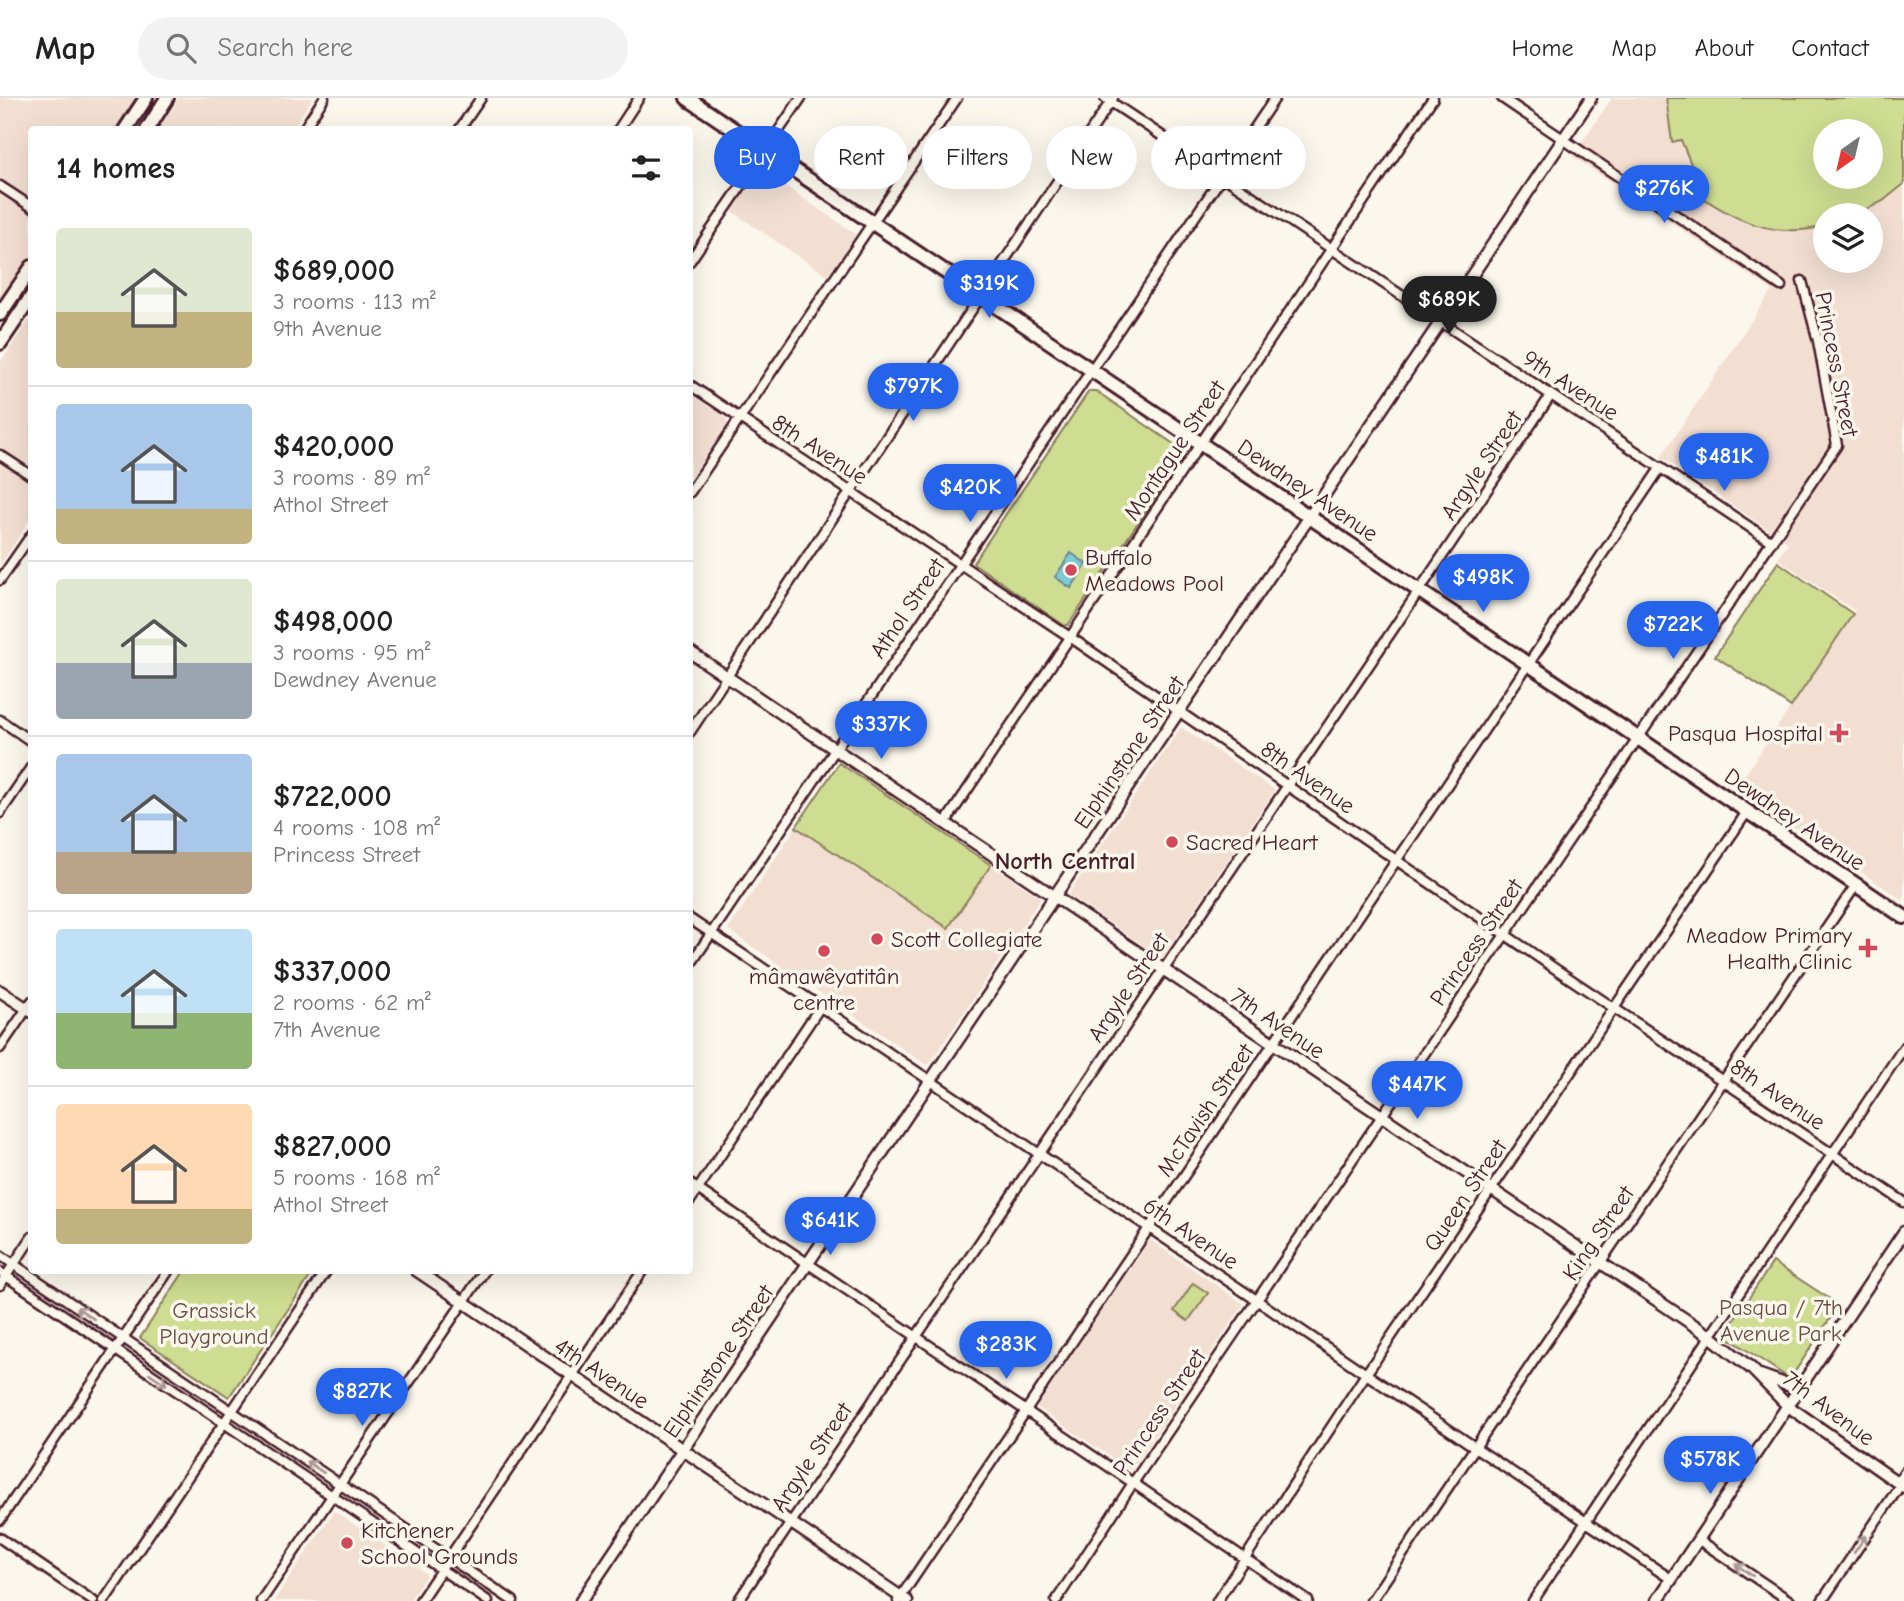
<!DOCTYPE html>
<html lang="en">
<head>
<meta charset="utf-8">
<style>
	body { margin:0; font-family:"Comic Neue",sans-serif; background:#f2f2f2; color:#222; height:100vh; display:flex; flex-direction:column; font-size:26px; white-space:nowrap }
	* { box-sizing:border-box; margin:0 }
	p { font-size:23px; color:#767676 }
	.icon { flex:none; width:38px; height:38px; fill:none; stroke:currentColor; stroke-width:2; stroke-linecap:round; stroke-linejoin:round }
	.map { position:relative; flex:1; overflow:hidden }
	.side { position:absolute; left:28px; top:28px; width:665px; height:1148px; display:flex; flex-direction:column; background:#fff; border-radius:7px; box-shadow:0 7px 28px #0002 }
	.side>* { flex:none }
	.banner { position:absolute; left:714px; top:28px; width:665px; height:63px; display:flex; gap:14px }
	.needle { width:46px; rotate:214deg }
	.buttons { position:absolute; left:1813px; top:21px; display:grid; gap:14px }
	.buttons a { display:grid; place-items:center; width:70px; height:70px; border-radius:50%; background:#fff; box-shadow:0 7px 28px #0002; font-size:35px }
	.price { position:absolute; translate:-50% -60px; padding:0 16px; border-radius:24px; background:#2563eb; color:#fff; font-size:23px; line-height:46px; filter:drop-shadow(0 2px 4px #0008) }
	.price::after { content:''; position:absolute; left:50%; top:42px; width:21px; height:16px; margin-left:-10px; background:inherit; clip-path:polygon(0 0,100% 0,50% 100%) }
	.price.active { background:#222; color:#fff }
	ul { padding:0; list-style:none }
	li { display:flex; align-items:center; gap:21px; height:175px; padding:0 28px }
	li+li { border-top:2px solid #e0e0e0 }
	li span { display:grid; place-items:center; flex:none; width:196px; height:140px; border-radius:7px; color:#555 }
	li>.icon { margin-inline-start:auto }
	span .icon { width:84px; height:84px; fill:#fffc; stroke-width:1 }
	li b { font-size:30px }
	h2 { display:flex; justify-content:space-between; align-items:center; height:84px; padding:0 28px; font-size:30px }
	.tag { padding:0 24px; border-radius:32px; background:#fff; box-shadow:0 7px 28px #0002; font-size:24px; line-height:63px }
	.tag.active { background:#2563eb; color:#fff }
	header { display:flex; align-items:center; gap:42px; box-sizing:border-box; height:98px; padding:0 35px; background:#fff; border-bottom:2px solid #e0e0e0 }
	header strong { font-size:33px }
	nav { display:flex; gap:38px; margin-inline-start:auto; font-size:24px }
	.search { width:490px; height:63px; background:#f2f2f2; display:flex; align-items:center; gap:18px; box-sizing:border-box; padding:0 24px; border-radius:38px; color:#767676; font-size:26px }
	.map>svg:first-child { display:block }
	.built { fill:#f3dfd2; fill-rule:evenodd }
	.green { fill:#cedd91; stroke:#8c7e5e; stroke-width:2; fill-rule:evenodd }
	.water { fill:#7cccd6; stroke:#688792; stroke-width:2 }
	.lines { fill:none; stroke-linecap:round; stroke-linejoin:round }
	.minor-casing { stroke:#4a1f2b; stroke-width:13 }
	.tertiary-casing { stroke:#4a1f2b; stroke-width:15 }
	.secondary-casing { stroke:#4a1f2b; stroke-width:18 }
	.primary-casing { stroke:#4a1f2b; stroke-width:18 }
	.minor { stroke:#fbf7ec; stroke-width:8 }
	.tertiary { stroke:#fbf7ec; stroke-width:10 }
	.secondary { stroke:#fbf7ec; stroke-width:12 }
	.primary { stroke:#fbf7ec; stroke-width:12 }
	.oneway { stroke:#ab9695 }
	.poi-dot { fill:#d1495b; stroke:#fbf7ec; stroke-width:2.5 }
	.labels { text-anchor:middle; stroke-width:7; stroke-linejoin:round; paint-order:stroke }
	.street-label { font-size:23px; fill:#4a1f2b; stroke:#fbf7ec }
	.poi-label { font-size:23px; fill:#4a1f2b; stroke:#fbf7ec; text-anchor:start }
	.park-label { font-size:23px; fill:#6b4e44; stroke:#fbf7ec }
	.neighbourhood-label { font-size:24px; font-weight:bold; fill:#4a1f2b; stroke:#fbf7ec }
</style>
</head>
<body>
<header>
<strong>Map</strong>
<div class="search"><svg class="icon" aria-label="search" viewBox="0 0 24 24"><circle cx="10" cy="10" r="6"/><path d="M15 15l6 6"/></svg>Search here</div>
<nav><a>Home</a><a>Map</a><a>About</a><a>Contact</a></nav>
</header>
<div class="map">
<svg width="1904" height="1503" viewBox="0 0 1904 1503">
	<rect width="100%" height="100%" fill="#fbf7ec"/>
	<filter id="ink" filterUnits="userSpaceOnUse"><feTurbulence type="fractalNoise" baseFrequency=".0143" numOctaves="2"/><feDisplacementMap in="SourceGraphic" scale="14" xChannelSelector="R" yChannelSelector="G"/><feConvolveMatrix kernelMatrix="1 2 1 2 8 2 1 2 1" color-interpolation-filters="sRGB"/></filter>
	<g filter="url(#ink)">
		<path class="built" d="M0,0h136l-21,31 -83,1 -1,125 -31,47z
			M179,0h134l-21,31h-134z
			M1612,0h292v803l-168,-113 119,-177 -77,-52 10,-16 -127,-86 111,-167 -200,-134zM1825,33h46v46h-46zM1825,117h46v46h-46z
			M758,74h6l92,62 -28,42 -97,-65z
			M31,219v201l-31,47v-202z
			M690,296l35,23 2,4v4l-37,54z
			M1181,629l94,63 -113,168 -94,-63z
			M796,729l152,101 43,-63 50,33 -113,168 -200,-136z
			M1150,1142l94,64 -113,167 -94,-64z
			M334,1413l93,63 -18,27h-135z"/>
		<path class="green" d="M1666,0h238v86l-21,17 -27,14h-31v11c-61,16 -105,-14 -150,-49l16,-13 -10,-24 -9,2zM1825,33h46v46h-46z
			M1089,293h7l88,60v4l-115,169 -4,2 -92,-63z
			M1778,464l75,52 -62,93 -76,-51z
			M839,665l152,102 -43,63 -152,-101z
			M1773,1164l66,43 -49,74 -66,-44z
			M185,1172l129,1 -85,126 -89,-59z
			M1193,1185l15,10 -20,28 -14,-10z"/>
		<path class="water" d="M1071,455l16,11 -16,24 -16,-11z"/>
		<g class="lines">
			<g class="minor-casing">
				<path id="minor" d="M1105,0l667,444
					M1502,0l279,188
					M303,32l21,-32
					M459,32l22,-32
					M618,32l21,-32
					M0,88l32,21
					M690,163l111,-163
					M690,287l380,252 487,333 347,232
					M0,357l32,21
					M690,394l267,-394
					M0,482l32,-46
					M0,622l32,22
					M690,634l423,-634
					M0,715l32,-47
					M945,725l488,-725
					M690,821l981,660
					M690,867l585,-867
					M0,950l32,-47
					M690,1086l618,417
					M690,1103l130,-194
					M0,1157l513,346
					M0,1174l488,329
					M0,1187l32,-48
					M1898,1384l6,-10
					M0,1422l169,-250
					M0,1440l93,63
					M1699,1442l91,61
					M104,1503l223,-331
					M261,1503l224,-331
					M420,1503l223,-331
					M738,1503l813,-1206
					M898,1503l763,-1134
					M1056,1503l77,-118 704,-1038 -19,-104 -16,-60
					M1217,1503l149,-227 381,-562
					M1371,1503l485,-716
					M1533,1503l371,-554
					M1822,1503l79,-117"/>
			</g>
			<g class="tertiary-casing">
				<path id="tertiary" d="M690,554l1020,684 42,33 36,37 116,81
					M0,893l32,21
					M416,1172l491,331
					M1760,1277l39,14
					M581,1503l1010,-1503
					M1657,1503l247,-369"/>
			</g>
			<g class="secondary-casing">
				<path id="secondary" d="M687,0l1217,819"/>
			</g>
			<g class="primary-casing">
				<path id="primary" d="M125,32l21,-32
					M147,32l20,-32
					M0,216l32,-47
					M0,245l32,-47"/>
			</g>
			<use href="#minor" class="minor"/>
			<use href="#tertiary" class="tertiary"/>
			<use href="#secondary" class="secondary"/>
			<use href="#primary" class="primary"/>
		</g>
		<defs><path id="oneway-shaft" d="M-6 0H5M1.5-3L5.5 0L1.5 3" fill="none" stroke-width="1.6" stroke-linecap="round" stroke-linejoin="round" transform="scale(1.75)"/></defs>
		<g class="oneway">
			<use href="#oneway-shaft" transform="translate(85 1215) rotate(-146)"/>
			<use href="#oneway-shaft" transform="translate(158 1281) rotate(34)"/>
			<use href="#oneway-shaft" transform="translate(315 1369) rotate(-146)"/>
			<use href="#oneway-shaft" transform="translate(1860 1446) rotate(-56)"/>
			<use href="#oneway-shaft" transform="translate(1744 1472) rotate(-146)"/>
		</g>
	</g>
	<g class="poi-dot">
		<circle cx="1071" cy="472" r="7"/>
		<path d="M1835.5 624.5h7v7h7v7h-7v7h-7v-7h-7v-7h7z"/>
		<circle cx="1172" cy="744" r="7"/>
		<circle cx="877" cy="841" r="7"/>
		<path d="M1864.5 839.5h7v7h7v7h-7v7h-7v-7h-7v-7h7z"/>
		<circle cx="824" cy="853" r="7"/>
		<circle cx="347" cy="1445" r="7"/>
	</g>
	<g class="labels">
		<g class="street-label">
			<text transform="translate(1837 266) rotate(79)" y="8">Princess Street</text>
			<text transform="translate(1571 287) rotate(33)" y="8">9th Avenue</text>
			<text transform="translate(820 351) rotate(33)" y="8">8th Avenue</text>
			<text transform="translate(1174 352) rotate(-56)" y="8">Montague Street</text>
			<text transform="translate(1481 367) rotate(-56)" y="8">Argyle Street</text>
			<text transform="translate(1308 392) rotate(34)" y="8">Dewdney Avenue</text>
			<text transform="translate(907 510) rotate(-56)" y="8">Athol Street</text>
			<text transform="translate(1129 654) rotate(-56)" y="8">Elphinstone Street</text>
			<text transform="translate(1308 679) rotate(35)" y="8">8th Avenue</text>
			<text transform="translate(1795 721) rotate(34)" y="8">Dewdney Avenue</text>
			<text transform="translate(1476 844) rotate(-56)" y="8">Princess Street</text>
			<text transform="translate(1128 889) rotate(-56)" y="8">Argyle Street</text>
			<text transform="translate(1278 925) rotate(34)" y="8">7th Avenue</text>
			<text transform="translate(1778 996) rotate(34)" y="8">8th Avenue</text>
			<text transform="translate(1205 1012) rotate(-56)" y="8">McTavish Street</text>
			<text transform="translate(1465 1097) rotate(-56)" y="8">Queen Street</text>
			<text transform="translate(1191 1135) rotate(34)" y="8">6th Avenue</text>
			<text transform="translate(1598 1135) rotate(-56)" y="8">King Street</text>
			<text transform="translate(718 1263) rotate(-56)" y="8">Elphinstone Street</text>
			<text transform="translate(602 1275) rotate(34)" y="8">4th Avenue</text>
			<text transform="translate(1829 1310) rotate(37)" y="8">7th Avenue</text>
			<text transform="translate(1159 1314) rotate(-56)" y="8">Princess Street</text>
			<text transform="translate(811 1359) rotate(-56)" y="8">Argyle Street</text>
		</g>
		<g class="poi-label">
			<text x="1085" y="467">Buffalo<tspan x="1085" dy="26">Meadows Pool</tspan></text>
			<text x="1823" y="643" text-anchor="end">Pasqua Hospital</text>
			<text x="1186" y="752">Sacred Heart</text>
			<text x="1852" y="845" text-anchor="end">Meadow Primary<tspan x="1852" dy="26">Health Clinic</tspan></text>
			<text x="891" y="849">Scott Collegiate</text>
			<text x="824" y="886" text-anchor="middle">mâmawêyatitân<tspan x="824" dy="26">centre</tspan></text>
			<text x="361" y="1440">Kitchener<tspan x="361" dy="26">School Grounds</tspan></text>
		</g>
		<g class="park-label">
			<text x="1781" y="1217">Pasqua / 7th<tspan x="1781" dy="26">Avenue Park</tspan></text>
			<text x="214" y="1220">Grassick<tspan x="214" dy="26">Playground</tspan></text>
		</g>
		<g class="neighbourhood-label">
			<text x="1065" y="771">North Central</text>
		</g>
	</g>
</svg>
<div class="buttons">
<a><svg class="needle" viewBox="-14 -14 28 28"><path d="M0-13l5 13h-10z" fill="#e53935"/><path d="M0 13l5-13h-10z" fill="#767676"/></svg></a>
<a><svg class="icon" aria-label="layers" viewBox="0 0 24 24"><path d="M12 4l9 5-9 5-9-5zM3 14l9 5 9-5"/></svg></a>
</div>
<b class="price" style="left:1664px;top:127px">$276K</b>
<b class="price" style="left:989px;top:222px">$319K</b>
<b class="price active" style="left:1449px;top:238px">$689K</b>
<b class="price" style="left:913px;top:325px">$797K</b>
<b class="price" style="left:1724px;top:395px">$481K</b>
<b class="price" style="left:970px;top:426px">$420K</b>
<b class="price" style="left:1483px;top:516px">$498K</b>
<b class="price" style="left:1673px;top:563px">$722K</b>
<b class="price" style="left:881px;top:663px">$337K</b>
<b class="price" style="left:1417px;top:1023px">$447K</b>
<b class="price" style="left:830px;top:1159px">$641K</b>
<b class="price" style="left:1006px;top:1283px">$283K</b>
<b class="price" style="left:362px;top:1330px">$827K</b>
<b class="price" style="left:1710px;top:1398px">$578K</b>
<div class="banner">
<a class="tag active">Buy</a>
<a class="tag">Rent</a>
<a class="tag">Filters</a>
<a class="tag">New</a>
<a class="tag">Apartment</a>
</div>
<section class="side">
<h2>14 homes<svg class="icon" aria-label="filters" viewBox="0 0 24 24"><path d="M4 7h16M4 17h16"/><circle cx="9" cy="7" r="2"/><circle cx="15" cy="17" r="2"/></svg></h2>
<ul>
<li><span style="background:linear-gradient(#dfe7d0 60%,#c2b280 0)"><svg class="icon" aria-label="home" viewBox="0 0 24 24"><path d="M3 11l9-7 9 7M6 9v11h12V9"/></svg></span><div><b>$689,000</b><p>3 rooms · 113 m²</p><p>9th Avenue</p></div></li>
<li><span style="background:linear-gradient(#a9c7e8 75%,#c2b280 0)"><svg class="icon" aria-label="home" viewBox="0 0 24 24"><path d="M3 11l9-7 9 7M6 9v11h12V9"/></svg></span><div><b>$420,000</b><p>3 rooms · 89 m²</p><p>Athol Street</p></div></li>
<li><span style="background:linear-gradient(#dfe7d0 60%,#9aa5b1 0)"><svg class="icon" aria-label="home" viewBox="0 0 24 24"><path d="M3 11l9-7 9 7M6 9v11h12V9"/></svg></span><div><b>$498,000</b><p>3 rooms · 95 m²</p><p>Dewdney Avenue</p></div></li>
<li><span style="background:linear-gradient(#a9c7e8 70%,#b9a48a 0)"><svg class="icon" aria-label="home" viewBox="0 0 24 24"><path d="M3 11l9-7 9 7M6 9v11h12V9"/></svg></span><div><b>$722,000</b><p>4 rooms · 108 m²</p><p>Princess Street</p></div></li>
<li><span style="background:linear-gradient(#bfe0f5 60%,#8fb573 0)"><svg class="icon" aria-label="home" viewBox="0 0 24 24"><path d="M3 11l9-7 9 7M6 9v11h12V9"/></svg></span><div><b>$337,000</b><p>2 rooms · 62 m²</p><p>7th Avenue</p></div></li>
<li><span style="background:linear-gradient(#ffd9b3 75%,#c2b280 0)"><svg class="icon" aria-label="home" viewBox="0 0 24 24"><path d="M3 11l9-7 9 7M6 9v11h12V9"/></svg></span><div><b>$827,000</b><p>5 rooms · 168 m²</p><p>Athol Street</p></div></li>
</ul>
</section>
</div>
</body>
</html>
